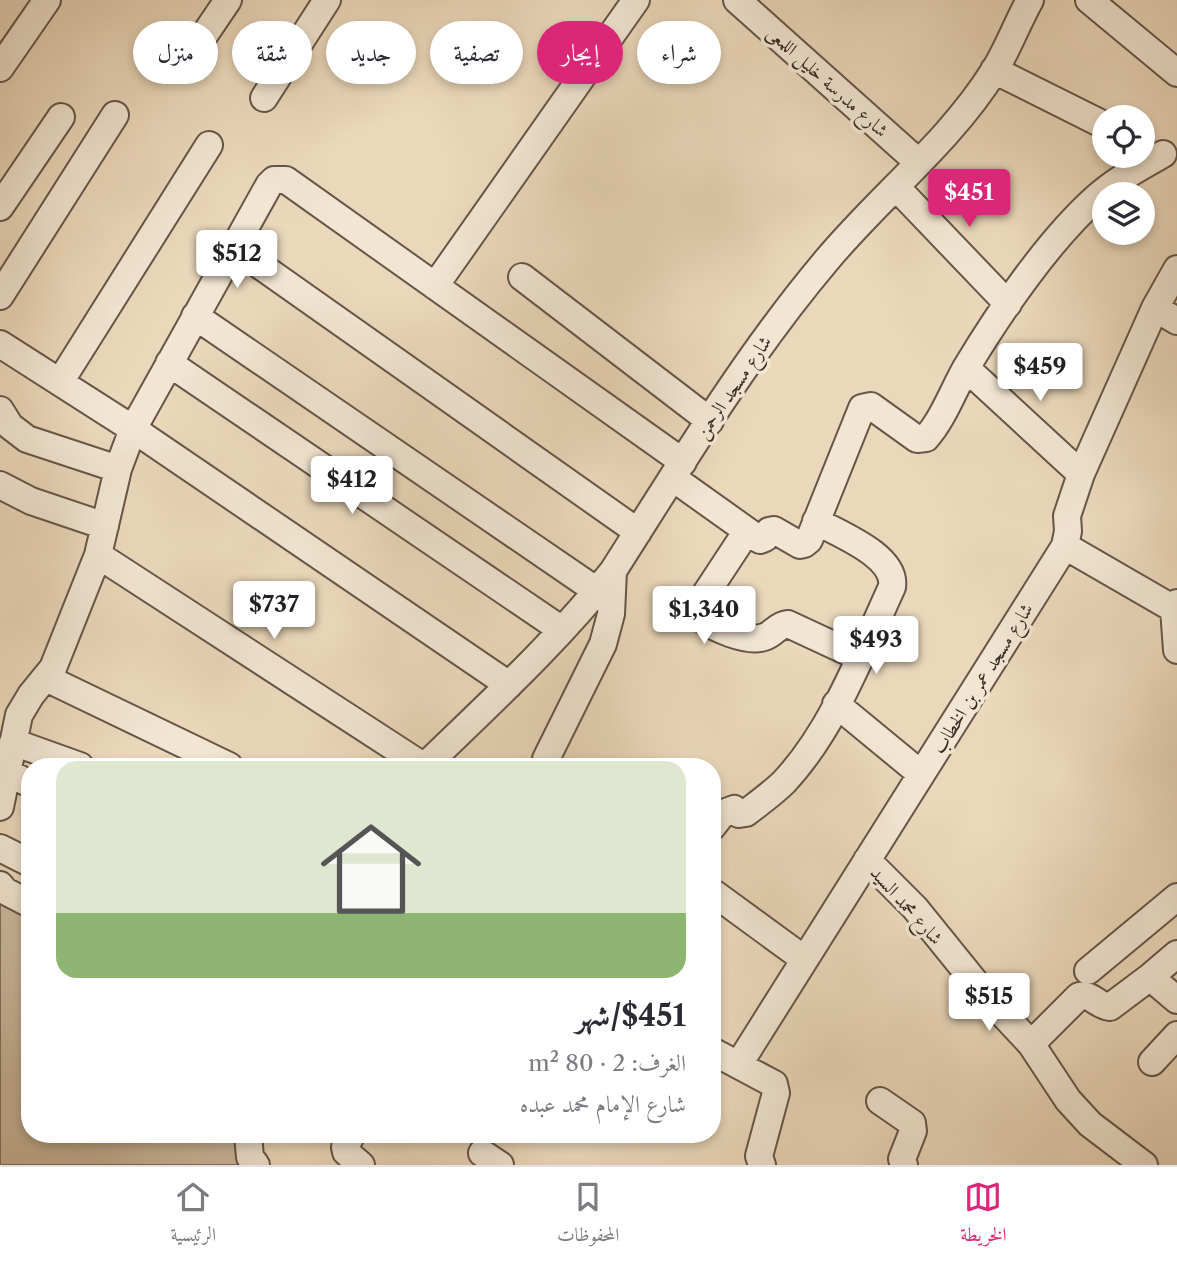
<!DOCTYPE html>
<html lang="ar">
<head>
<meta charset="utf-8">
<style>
	body { margin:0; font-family:"Libre Caslon Text",Amiri,serif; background:#f2f2f3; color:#2b2b33; direction:rtl; height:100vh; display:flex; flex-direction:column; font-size:26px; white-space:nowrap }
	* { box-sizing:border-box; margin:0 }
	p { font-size:23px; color:#7c7c81 }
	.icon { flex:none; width:38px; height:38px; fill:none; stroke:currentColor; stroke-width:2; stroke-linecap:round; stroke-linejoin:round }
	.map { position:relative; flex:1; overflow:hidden; direction:ltr }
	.panel { position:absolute; left:21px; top:758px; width:700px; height:385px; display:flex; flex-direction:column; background:#fff; border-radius:28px; box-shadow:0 4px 10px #0003; direction:rtl }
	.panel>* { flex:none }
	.banner { position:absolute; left:21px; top:21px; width:700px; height:63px; direction:rtl; display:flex; gap:14px }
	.fabs { position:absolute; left:1092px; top:105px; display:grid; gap:14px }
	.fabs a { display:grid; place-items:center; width:63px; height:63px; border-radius:50%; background:#fff; box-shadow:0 4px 10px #0003; font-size:35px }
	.price { position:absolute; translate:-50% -60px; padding:0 16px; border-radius:7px; background:#fff; color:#222; font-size:23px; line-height:46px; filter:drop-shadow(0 2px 4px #0008) }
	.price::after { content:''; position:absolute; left:50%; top:42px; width:21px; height:16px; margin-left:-10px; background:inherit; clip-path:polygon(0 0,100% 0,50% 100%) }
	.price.on { background:#db2777; color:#fff }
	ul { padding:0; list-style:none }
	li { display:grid; align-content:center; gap:14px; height:371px; padding:0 35px }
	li+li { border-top:2px solid #e1e1e2 }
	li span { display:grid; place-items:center; height:217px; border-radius:21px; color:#555 }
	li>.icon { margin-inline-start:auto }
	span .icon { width:126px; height:126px; fill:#fffc; stroke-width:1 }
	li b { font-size:30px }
	.pill { padding:0 24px; border-radius:32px; background:#fff; box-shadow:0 4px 10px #0003; font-size:24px; line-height:63px }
	.pill.on { background:#db2777; color:#fff }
	.tabs { display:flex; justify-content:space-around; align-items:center; height:98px; border-top:2px solid #e1e1e2; background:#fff; font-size:19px; color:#7c7c81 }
	.tabs a { display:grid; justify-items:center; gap:4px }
	.tabs .on { color:#db2777 }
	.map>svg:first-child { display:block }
	.green { fill:#cdbba1; stroke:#827362; stroke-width:2 }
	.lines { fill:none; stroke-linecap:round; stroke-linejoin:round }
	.minor-casing { stroke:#655649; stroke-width:30 }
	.minor { stroke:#f2e6d3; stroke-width:26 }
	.labels { text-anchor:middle; stroke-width:7; stroke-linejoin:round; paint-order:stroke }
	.street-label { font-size:19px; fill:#382b23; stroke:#f2e6d3 }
</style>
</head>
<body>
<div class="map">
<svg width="1177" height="1165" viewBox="0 0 1177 1165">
	<rect width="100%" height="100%" fill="#ebd8bb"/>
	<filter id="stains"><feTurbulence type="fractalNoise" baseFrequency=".00286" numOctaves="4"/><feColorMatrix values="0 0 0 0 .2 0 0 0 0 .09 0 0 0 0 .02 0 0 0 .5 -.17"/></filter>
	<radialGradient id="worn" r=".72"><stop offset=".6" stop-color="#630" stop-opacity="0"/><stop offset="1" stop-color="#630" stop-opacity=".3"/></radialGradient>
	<path class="green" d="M0,891l30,19v224h223l-2,31h-251z"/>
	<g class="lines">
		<g class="minor-casing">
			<path id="minor" d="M737,0l181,162
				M1089,0l88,73
				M203,37l25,-37
				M0,68l47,-68
				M994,70l110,55
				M264,98l63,-98
				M896,187l112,117
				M0,207l61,-90
				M234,247l404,285
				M522,277l188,144
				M435,286l201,-286
				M0,296l115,-181
				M1155,308l22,13
				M195,316l402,275
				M0,344l133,85 376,256
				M169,363l393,267
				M966,368l115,106
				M60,382l149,-237
				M0,410l10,16 17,13 91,30
				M673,478l87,62 5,-2 4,-7 5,-1 26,15 4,-1 5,-4 53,-132 9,-2 46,33 9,-1c17,-19 27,-47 40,-70 33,-55 82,-127 130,-170 20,-18 44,-31 67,-44
				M0,485l31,16 74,25
				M747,531l-48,73 1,13c12,11 48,26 64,20 10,-3 13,-12 24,-13l71,33
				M1065,546l109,63 3,4
				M98,555l325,211
				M1177,603l-3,6 3,41
				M46,678l183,88
				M836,704l85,70
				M13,742l67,24
				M546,759l57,-115 8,-30 2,-43
				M425,766c65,-63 132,-124 188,-195 67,-105 132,-214 213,-310 54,-65 123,-118 168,-190 14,-22 23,-48 36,-71
				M7,772l23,12
				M0,807l19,-92 12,-20 22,-27 45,-113 20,-86 15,-40 136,-244 5,-5h12l397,282
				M712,827l11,-14 11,-4 5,5 7,-1c13,-10 27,-20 38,-31 49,-52 78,-130 108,-195 5,-31 -53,-53 -76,-66
				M0,848l30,15
				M867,860l48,48 72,89 44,47 37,56 22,24 54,41
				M0,885l5,6 25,13
				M715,894l89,65
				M1088,971l89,-74
				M1150,977l27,23
				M1031,1044l48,-48c12,-3 19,10 31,11l40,-30 27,-23
				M712,1051l62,33 2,9 -17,63 3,9
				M1152,1062l25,-27
				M739,1064l326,-518 3,-15 -1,-15 14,-42 74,-166 22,-39
				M880,1101l32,22 1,8 -11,28 2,6
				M248,1134l2,23 6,8
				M352,1134l-7,13 1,5 15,13
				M482,1153l18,12"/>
		</g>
		<use href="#minor" class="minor"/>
	</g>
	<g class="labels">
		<g class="street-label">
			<text transform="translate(828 81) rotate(42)" y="7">شارع مدرسة خليل اللمعى</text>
			<text transform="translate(733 387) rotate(-56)" y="7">شارع مسجد الرحمن</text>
			<text transform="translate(982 678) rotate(-58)" y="7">شارع مسجد عمر بن الخطاب</text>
			<text transform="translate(907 905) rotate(48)" y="7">شارع محمد السيد</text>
		</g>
	</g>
	<rect width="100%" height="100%" filter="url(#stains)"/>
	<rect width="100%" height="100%" fill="url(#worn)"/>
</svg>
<div class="fabs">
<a><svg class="icon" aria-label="locate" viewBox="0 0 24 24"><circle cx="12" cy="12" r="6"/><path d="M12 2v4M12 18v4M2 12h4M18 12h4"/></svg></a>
<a><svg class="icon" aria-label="layers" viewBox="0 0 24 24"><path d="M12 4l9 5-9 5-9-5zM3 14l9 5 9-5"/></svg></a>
</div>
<b class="price on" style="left:969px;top:229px">$451</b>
<b class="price" style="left:237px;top:290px">$512</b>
<b class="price" style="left:1040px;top:403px">$459</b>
<b class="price" style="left:352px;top:516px">$412</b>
<b class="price" style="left:274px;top:641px">$737</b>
<b class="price" style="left:704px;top:646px">$1,340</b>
<b class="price" style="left:876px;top:676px">$493</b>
<b class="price" style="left:989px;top:1033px">$515</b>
<div class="banner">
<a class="pill">شراء</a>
<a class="pill on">إيجار</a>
<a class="pill">تصفية</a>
<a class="pill">جديد</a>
<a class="pill">شقة</a>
<a class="pill">منزل</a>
</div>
<section class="panel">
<ul>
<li><span style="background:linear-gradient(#dfe7d0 70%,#8fb573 0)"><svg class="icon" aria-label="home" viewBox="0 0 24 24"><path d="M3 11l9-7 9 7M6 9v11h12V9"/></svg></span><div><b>$451/شهر</b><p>الغرف: 2 · 80 m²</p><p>شارع الإمام محمد عبده</p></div></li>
</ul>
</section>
</div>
<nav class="tabs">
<a class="on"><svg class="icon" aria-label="map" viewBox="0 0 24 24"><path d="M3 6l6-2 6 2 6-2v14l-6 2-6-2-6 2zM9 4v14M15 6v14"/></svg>الخريطة</a>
<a><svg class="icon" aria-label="saved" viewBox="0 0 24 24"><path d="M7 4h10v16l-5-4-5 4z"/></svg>المحفوظات</a>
<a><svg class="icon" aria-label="home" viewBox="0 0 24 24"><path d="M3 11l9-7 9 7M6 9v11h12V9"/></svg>الرئيسية</a>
</nav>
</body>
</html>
